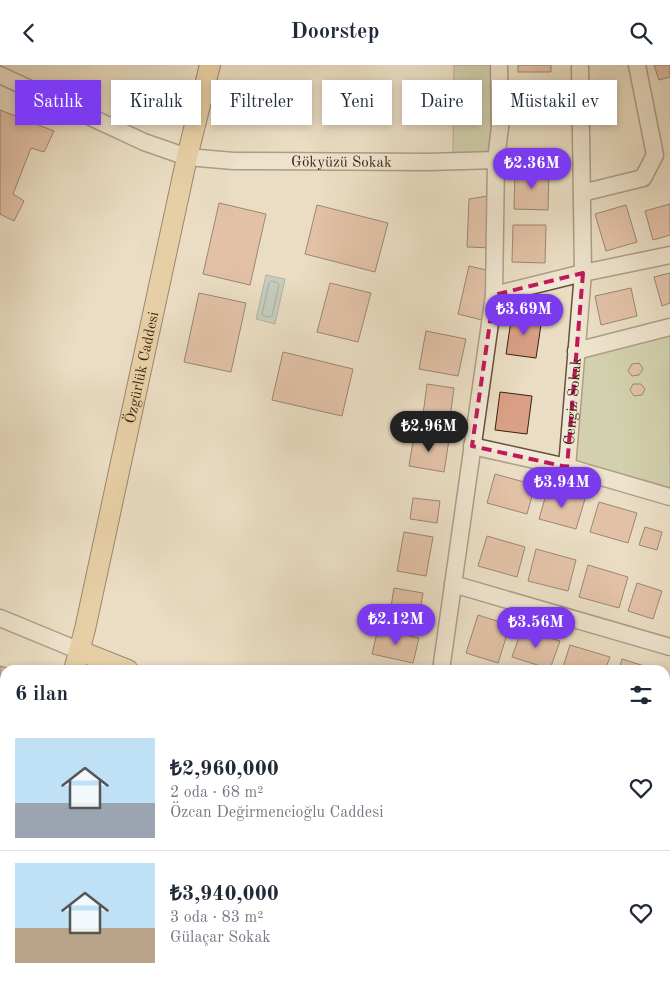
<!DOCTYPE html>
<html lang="tr">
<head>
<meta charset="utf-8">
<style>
	body { margin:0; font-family:"Old Standard TT",serif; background:#f6f6f7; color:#1f2937; height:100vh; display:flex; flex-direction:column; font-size:19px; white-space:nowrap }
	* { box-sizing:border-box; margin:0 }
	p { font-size:16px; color:#747a83 }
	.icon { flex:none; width:28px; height:28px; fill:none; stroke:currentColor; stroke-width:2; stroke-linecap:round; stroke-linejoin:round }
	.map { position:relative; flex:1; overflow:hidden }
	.drawer { position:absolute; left:0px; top:600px; width:670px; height:321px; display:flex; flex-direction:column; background:#fff; border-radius:15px 15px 0 0; box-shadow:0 2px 8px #0003 }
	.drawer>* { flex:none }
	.hud { position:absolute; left:15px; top:15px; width:640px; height:45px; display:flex; gap:10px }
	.price { position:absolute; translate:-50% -42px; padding:0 11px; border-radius:18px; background:#7c3aed; color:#fff; font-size:16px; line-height:32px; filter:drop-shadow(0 1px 2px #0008) }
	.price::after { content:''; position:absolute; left:50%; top:30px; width:15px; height:11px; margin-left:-8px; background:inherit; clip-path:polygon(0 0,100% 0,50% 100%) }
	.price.selected { background:#222; color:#fff }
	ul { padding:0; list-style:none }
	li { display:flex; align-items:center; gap:15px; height:125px; padding:0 15px }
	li+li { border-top:1px solid #e0e1e3 }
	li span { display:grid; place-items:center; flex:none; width:140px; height:100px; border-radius:0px; color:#555 }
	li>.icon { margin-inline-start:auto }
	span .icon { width:60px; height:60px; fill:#fffc; stroke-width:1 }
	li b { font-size:21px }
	h2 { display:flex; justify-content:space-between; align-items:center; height:60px; padding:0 15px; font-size:21px }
	.tag { padding:0 18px; border-radius:0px; background:#fff; box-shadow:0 2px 8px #0003; font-size:18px; line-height:45px }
	.tag.selected { background:#7c3aed; color:#fff }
	header { display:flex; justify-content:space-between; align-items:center; height:65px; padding:0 15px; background:#fff; font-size:22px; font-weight:600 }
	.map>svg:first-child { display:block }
	.green { fill:#b6c194; stroke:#787153 }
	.water { fill:#9ababb; stroke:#747d77 }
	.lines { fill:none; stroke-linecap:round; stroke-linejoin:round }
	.shore { stroke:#6a6e66; stroke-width:1 }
	.building { fill:#d9a086; stroke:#3a2112 }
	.minor-casing { stroke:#66503e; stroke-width:19 }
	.major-casing { stroke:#3a2112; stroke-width:22 }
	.minor { stroke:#f1e9d8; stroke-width:16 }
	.major { stroke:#e5be82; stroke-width:20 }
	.marked { fill:none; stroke:#c2185b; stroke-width:4; stroke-dasharray:10 6; stroke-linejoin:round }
	.labels { text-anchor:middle; stroke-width:4; stroke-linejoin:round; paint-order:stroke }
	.street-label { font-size:15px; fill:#3a2112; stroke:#f1e9d8 }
</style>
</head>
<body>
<header><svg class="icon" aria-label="back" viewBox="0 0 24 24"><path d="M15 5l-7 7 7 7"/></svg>Doorstep<svg class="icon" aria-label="search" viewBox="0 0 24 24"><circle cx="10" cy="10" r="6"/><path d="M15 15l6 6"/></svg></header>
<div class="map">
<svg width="670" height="921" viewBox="0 0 670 921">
	<rect width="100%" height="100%" fill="#eaddc3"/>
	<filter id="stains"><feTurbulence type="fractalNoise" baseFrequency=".004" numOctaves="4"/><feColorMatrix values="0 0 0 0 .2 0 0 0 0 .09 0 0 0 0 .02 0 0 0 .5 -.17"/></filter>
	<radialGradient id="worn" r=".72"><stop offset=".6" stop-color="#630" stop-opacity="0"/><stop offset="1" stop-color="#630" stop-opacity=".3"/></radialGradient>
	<path class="green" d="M454,0h37v90l-38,-2z
		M670,270v155l-97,-26 9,-108z"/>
	<path class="water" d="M266,210l19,4 -10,45 -19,-5z"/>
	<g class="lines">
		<path class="shore" d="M272,216l6,2 1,2 -7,31 -3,1 -5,-1 -2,-2 7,-31z"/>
	</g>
	<path class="building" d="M518,0h33v7h-33z
		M654,0h16v12l-11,3z
		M518,25h34v34h-34z
		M0,45l54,21 -10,21 -13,-4 -18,46 11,7 -10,20 -14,-7z
		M515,106h34l-1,39 -34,-1z
		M494,130l-1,53 -26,-1 2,-48z
		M219,138l47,11 -16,71 -47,-11z
		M670,139v31l-17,5 -8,-29z
		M317,140l71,18 -13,49 -70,-18z
		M626,140l11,37 -31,9 -11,-37z
		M513,160h33l-1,38 -33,-1z
		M469,201l22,5 -9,49 -24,-6z
		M670,208v30l-8,3 -8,-29z
		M330,218l41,10 -13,49 -41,-10z
		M631,223l6,28 -36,9 -6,-29z
		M199,228l47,10 -15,69 -47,-10z
		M512,249l30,4 -6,40 -30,-4z
		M426,266l40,8 -8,37 -39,-7z
		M283,287l70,17 -11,47 -70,-16z
		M639,298l4,6 -4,6 -7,1 -4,-5 4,-7z
		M427,319l27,4 -5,38 -27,-4z
		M633,319h8l4,5 -3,6 -8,1 -4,-6z
		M500,327l32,4 -5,38 -32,-4z
		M414,370l35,5 -5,32 -35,-6z
		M495,409l40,11 -8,29 -40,-11z
		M548,423l37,11 -9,30 -37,-10z
		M413,433l27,3 -3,22 -27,-4z
		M599,437l38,11 -9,30 -38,-11z
		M645,462l17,5 -5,18 -18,-5z
		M404,467l29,5 -7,39 -29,-5z
		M487,471l38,11 -8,30 -39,-11z
		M536,484l40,11 -8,31 -40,-10z
		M588,500l40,12 -9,31 -40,-11z
		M637,518l25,8 -9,28 -25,-8z
		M394,523l29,5 -4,24 -29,-4z
		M478,550l32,10 -12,38 -32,-10z
		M378,564l41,9 -6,25 -41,-9z
		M522,564l38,12 -10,28 -38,-12z
		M570,580l40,12 -5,13h-43z
		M622,594l35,11h-38z
		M0,601l15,4h-10v59l-5,-2z
		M665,843l5,1v36h-5z
		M325,916h55v5h-55z
		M444,916h37v5h-37z
		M546,916h5l39,5h-44z"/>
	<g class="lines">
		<g class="minor-casing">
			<g id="minor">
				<path id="s1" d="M0,10l144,67 43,15 47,4 194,1 68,-2"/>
				<path d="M582,128l61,-15 12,-23 -18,-90"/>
				<path d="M494,230l89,-22 87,-18"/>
				<path d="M576,286l94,-24"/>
				<path d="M472,381l95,21 103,30"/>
				<path id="s2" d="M567,402l16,-194 -3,-208"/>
				<path d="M453,519l217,63"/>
				<path d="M0,553l80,33"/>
				<path d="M441,605l53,-375 2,-135 4,-33 -1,-62"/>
				<path d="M665,733l5,2"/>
				<path d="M611,916l18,5"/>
				<path d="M424,921l1,-5"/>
				<path d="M517,921v-5"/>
			</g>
		</g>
		<g class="major-casing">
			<g id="major">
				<path d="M80,586l48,19"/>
				<path id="s3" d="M74,605l11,-41 102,-472 23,-92"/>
				<path d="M665,809l5,2"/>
				<path d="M1,921l4,-18"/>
			</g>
		</g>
		<use href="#minor" class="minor"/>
		<use href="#major" class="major"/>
	</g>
	<path d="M0 0H670V921H0ZM583,208l-16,194 -95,-21 22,-151z" fill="#eaddc3" fill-opacity=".55" fill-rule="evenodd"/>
	<path class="marked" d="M583,208l-16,194 -95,-21 22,-151z"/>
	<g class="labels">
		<g class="street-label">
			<text dy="5" stroke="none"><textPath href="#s1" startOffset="359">Gökyüzü Sokak</textPath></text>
			<text dy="5" stroke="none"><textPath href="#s3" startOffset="310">Özgürlük Caddesi</textPath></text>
			<text dy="5" stroke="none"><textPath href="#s2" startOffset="66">Cengiz Sokak</textPath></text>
		</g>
	</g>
	<rect width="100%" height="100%" filter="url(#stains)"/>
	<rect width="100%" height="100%" fill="url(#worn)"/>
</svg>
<b class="price" style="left:532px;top:125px">₺2.36M</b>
<b class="price" style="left:524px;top:271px">₺3.69M</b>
<b class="price selected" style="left:429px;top:388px">₺2.96M</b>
<b class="price" style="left:562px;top:444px">₺3.94M</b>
<b class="price" style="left:396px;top:581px">₺2.12M</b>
<b class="price" style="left:536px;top:584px">₺3.56M</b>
<div class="hud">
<a class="tag selected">Satılık</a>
<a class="tag">Kiralık</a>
<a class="tag">Filtreler</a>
<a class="tag">Yeni</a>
<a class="tag">Daire</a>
<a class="tag">Müstakil ev</a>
</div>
<section class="drawer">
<h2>6 ilan<svg class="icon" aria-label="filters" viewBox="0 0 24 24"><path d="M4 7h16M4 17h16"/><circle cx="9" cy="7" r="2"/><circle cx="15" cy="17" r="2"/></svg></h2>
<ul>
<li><span style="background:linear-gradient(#bfe0f5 65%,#9aa5b1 0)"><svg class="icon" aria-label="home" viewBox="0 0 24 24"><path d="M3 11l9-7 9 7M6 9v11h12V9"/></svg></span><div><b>₺2,960,000</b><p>2 oda · 68 m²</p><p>Özcan Değirmencioğlu Caddesi</p></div><svg class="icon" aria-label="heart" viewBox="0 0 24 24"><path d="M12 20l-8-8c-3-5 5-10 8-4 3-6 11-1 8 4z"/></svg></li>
<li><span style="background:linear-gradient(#bfe0f5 65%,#b9a48a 0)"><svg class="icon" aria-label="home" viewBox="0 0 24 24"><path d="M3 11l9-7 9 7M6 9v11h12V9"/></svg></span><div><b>₺3,940,000</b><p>3 oda · 83 m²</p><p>Gülaçar Sokak</p></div><svg class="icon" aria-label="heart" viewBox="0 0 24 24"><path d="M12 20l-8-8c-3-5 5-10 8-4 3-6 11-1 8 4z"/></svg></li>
</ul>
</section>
</div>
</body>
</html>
